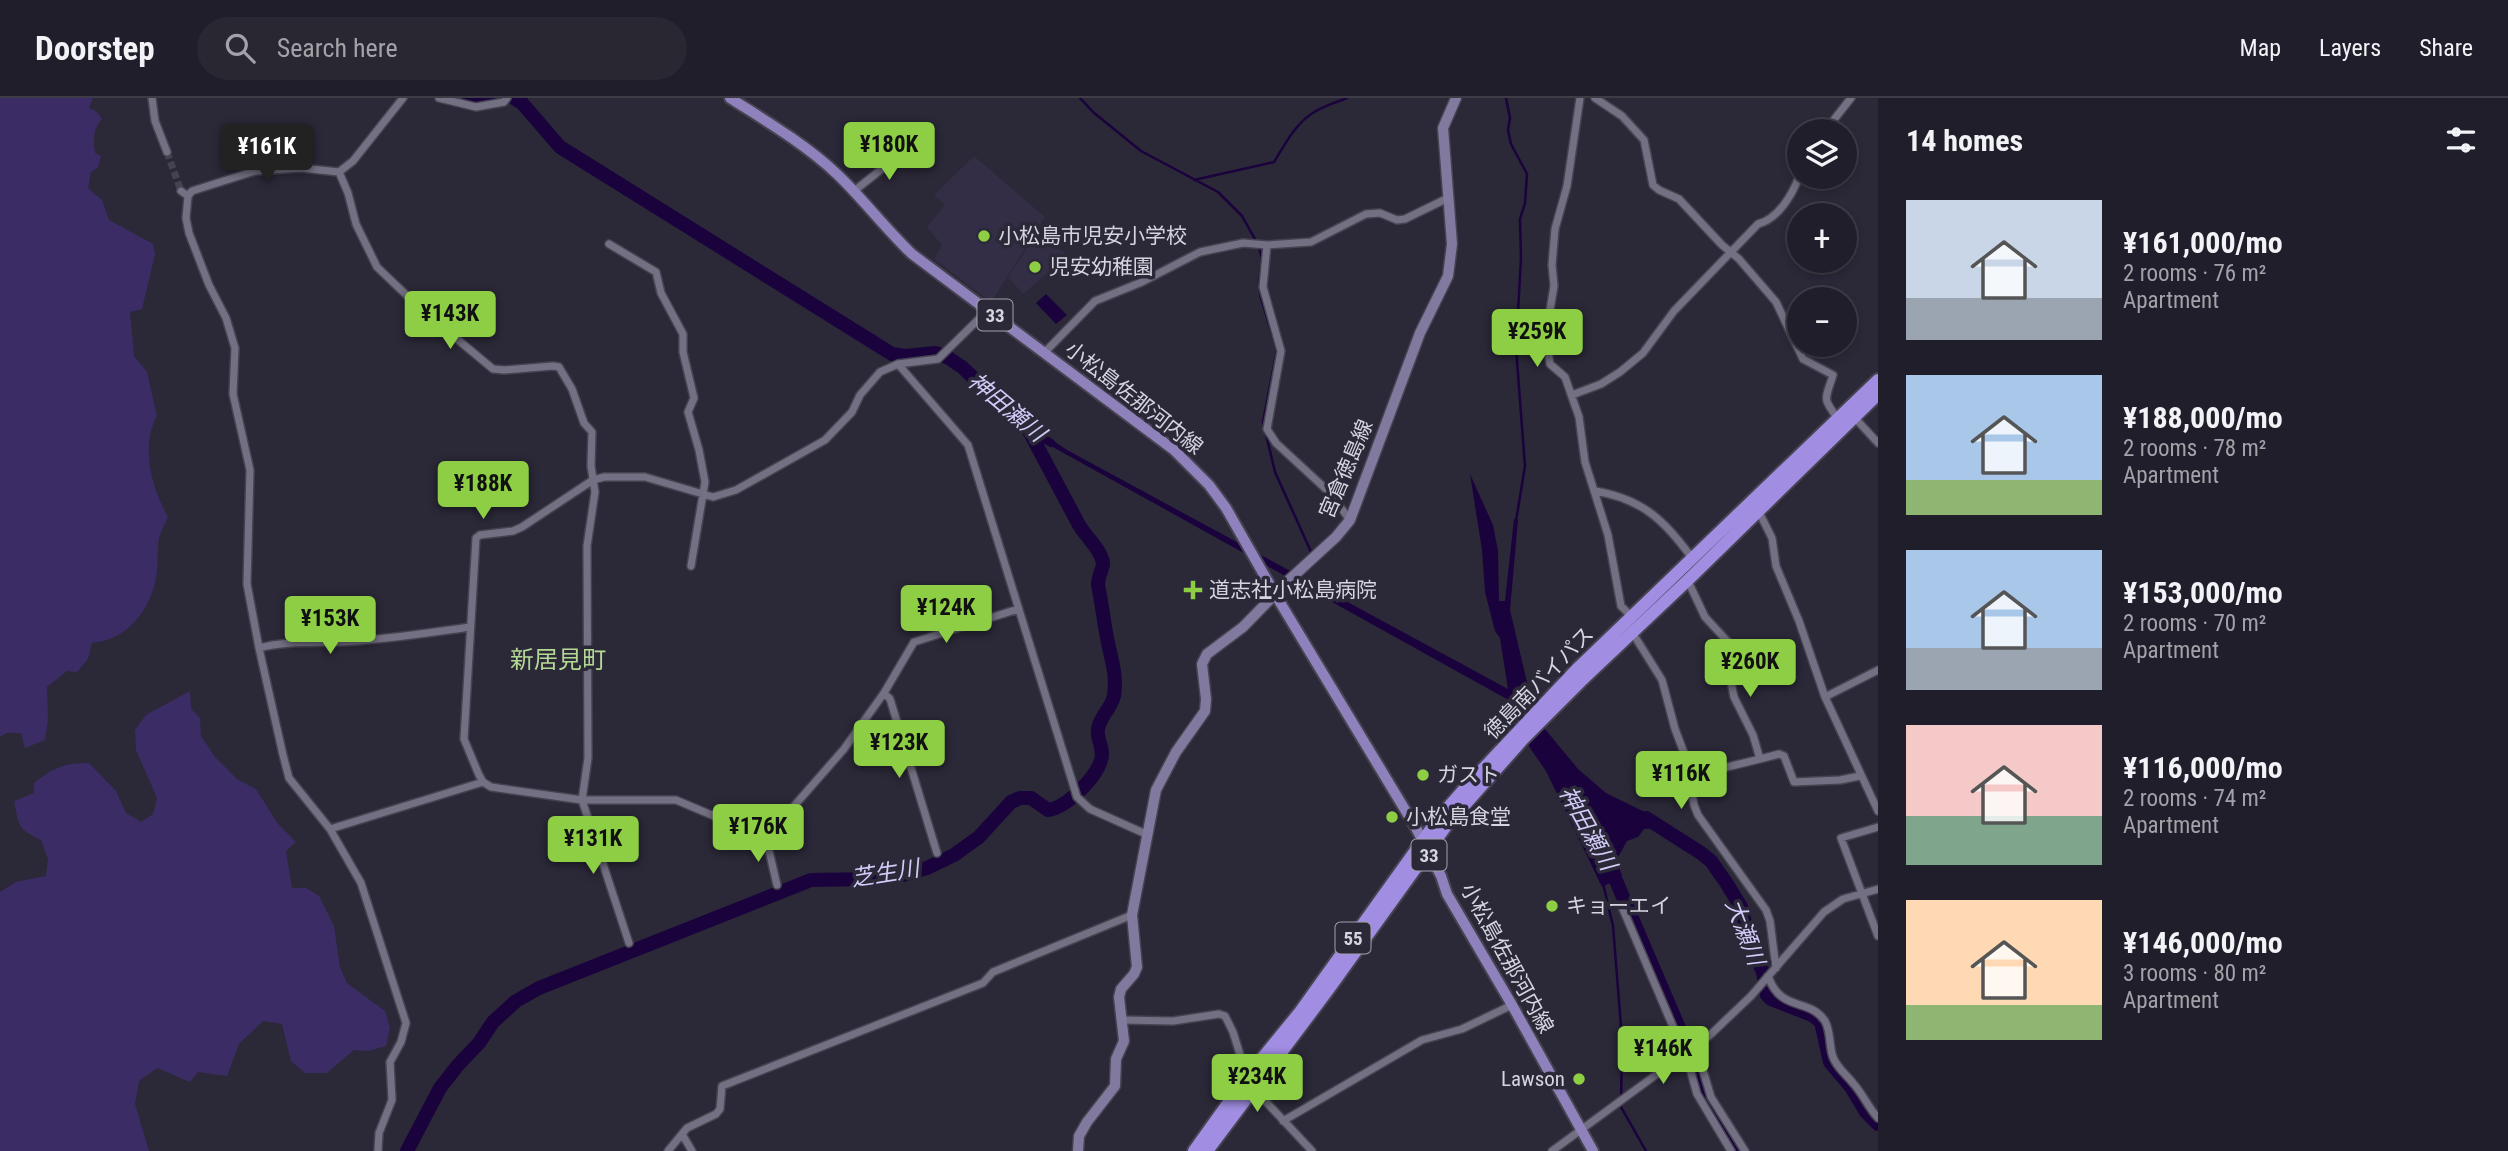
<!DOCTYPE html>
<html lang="en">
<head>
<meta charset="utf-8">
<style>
	body { margin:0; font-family:"Roboto Condensed","Noto Sans JP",sans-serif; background:#282732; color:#f1f3f6; height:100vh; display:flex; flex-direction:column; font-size:26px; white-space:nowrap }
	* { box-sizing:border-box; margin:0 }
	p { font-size:23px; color:#a2a2a8 }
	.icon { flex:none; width:38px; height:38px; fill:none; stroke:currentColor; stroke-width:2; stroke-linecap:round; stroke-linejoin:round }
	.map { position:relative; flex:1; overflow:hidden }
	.side { display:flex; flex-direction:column; background:#201e2a; width:630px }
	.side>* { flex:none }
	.controls { position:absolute; left:1787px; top:21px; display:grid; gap:14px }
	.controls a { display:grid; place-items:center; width:70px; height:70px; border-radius:50%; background:#201e2a; box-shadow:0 4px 10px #0003,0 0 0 2px #3d3c47; font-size:35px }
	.price { position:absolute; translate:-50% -60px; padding:0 16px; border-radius:7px; background:#8dce44; color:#111; font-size:23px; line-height:46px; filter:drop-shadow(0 2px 4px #0008) }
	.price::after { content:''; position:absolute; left:50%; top:42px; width:21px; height:16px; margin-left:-10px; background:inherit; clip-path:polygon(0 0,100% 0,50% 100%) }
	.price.active { background:#222; color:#fff }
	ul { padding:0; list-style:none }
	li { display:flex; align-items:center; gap:21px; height:175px; padding:0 28px }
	li span { display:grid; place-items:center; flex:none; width:196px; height:140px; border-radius:0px; color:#555 }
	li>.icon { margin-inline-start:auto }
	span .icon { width:84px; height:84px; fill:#fffc; stroke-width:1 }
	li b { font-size:30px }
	h2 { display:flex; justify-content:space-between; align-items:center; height:84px; padding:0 28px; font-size:30px }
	header { display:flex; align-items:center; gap:42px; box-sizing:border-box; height:98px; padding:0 35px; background:#201e2a; border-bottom:2px solid #3d3c47 }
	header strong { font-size:33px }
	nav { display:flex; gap:38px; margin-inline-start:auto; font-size:24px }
	.search { width:490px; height:63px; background:#282732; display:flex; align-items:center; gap:18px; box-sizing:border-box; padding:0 24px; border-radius:38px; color:#a2a2a8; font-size:26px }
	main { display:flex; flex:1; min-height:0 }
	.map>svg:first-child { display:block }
	.built { fill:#332e45 }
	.green { fill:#3c2c65 }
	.water { fill:#1a033d }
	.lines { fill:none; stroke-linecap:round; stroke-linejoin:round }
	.stream { stroke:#1a033d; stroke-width:2.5 }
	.canal { stroke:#1a033d; stroke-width:8 }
	.river { stroke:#1a033d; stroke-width:14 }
	.street-tunnel { stroke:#454251; stroke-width:7; stroke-dasharray:7 3.5; stroke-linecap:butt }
	.street-casing { stroke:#464351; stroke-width:10 }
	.secondary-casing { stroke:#464351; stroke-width:13 }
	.primary-casing { stroke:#464351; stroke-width:14 }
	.highway-casing { stroke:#464351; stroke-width:16 }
	.street { stroke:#747083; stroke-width:7 }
	.secondary { stroke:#82799f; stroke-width:10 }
	.primary { stroke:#8f81bb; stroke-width:10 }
	.highway { stroke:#a18de1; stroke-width:12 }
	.poi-dot { fill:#8dce44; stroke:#2b2838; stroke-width:2.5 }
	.labels { text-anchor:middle; stroke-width:7; stroke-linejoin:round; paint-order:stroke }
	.shield { fill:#2b2838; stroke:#a3a0ad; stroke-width:2 }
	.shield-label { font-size:19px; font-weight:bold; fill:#d6d4df }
	.poi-label { font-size:21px; fill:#d6d4df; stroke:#2b2838; text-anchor:start }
	.street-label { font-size:21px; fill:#d6d4df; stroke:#2b2838 }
	.water-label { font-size:23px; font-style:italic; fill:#d2caf7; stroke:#2b2838 }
	.quarter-label { font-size:24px; fill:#b4d995; stroke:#2b2838 }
</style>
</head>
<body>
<header>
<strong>Doorstep</strong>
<div class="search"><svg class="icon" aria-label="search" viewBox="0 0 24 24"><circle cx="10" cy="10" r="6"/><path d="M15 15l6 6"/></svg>Search here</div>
<nav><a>Map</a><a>Layers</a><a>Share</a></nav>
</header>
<main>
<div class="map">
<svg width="1878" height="1053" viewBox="0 0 1878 1053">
	<rect width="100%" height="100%" fill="#2b2838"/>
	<path class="built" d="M974,58l71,61 -54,85 -57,-43 8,-14 -15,-18 18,-22 -11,-10z
		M1031,144l33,9 2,6 -43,37 -15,-17z"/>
	<path class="green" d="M0,0h93l-4,10 8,4 5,7c-9,10 -9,21 -7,34l6,3 -3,11 -7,5 -3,16 14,12 7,20 44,24 2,10 -13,55 -12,3 4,44 13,16 10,44c-17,31 -5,72 11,101 -3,7 -7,14 -9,21 -2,10 -1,23 -2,33 -4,36 -28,69 -65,72l-4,16 -11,13 -10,-1 -20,16 1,34 -3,19 -20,8 -4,-15h-15l-6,4z
		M190,593l1,18 9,9 1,18 14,21 23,23 18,9 22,35 18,18 -10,9 6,37h14l13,8 15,30 6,41 7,16 38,28 5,17 -4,18 -18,5 -14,-1 -27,23h-22l-14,-12 -9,-37 -19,-3 -24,23 -12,32 -29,-4 -8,10 -33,-14 -18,13 -4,23 14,47h-149v-259l16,-10 30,-6 2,-17 -7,-19c-23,-11 -22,-13 -27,-39l20,-8v-10c19,-15 30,-20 55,-20l27,28 10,22 15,9 12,-8 4,-16 -21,-48 -1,-20 11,-15z"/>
	<path class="water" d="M1046,196l21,21 -11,9 -20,-21z
		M1046,338l21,14 441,239 -8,-51 -5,-7 -10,-39 -3,-42 -12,-76 23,51 5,26 1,50h6l9,-82 4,1 -8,90 22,93 13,26 33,40 28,24 59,29 -4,6 -17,1 -6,8 -11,4 -11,20 6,14 -10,3 -2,5 -8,4 -56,-116 -16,-23 -13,-29 -3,-16 -472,-262z"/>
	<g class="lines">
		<path class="stream" d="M1080,0l13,14 48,39 77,41 24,24 14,25
			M1506,0l4,20 -2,12 3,14 16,30 -2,29 -5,16 1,39 -5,90 9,118 -9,55
			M1194,82l80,-18c11,-18 23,-41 42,-51 10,-6 21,-9 31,-13
			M1259,149l3,12 -3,24 2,15 16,52 -14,72 12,50 37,82
			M1603,785l10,43 9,113 -1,68 25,44"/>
		<path class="canal" d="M1028,331l23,14"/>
		<path class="river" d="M469,0l12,2 10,-2
			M1646,720l55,35 10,8 16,23 14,23 9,36 13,29 4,23 4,4 41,16 9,7 9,40 21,25 15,25 12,12
			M1608,764l83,194c11,40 23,61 45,95
			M407,1053l33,-63 18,-23 21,-22 14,-21 23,-21 23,-13 272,-108 63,-1 29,-4 24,-7 27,-13 25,-18 32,-35 9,-4h11l17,12c18,-2 48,-32 53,-50 4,-11 -5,-20 -3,-31 2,-13 13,-20 16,-33 3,-20 -2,-35 -6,-53 -4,-19 -6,-39 -10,-58 0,-9 5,-16 5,-22 -2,-14 -17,-26 -24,-38l-51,-96 -66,-62 -15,-10 -12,-4 -30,3 -13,-2 -332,-207 -38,-44 -8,-5"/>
		<path class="street-tunnel" d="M167,54l14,39"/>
		<g class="street-casing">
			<path id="street" d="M152,0l3,23 12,31
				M439,0l37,9 28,-5 3,-4
				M1580,0l-13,88 -12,43 -3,36 2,21 -7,42 1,23 2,13 15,13 14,40 6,45 23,73 13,71 11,11
				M1595,0l27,18 22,24 9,45 6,5 20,9 43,46 17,14 37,43 27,57 30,16c-8,26 -11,22 5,44
				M1825,33l26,-33
				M339,74l9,21 8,31 21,43 44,42 72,60 11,1 49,-4 6,1 13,22 12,34 8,9 -1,34 4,26 -8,54 1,212 -6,42 47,143
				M181,93l7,5 -2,22 3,15 20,52 17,33 9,30 -2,46 17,76 -3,114 12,64 24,107 6,23 41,51 31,54 45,140 -5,19 -11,20 2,38 -13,33 -1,18
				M854,93l48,-38
				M188,98l4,-5 63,-20 46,-3 38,4 14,-11 50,-63
				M609,146l47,28 5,21 22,41v18l11,46 -6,14 11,38 6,32 -14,84
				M1267,147l-4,42 18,64 -14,78 9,14 52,48 22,29
				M1044,255l51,-52 47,-19 58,-30 43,-9 24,2 44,-3 55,-28 14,-1 17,7 8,-1 43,-21
				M898,266l70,81 109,352 13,12 58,26
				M1572,297l29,-11 19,-12 23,-19 31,-42 84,-87c20,-5 34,-29 41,-47
				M1854,319l24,26
				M1595,393c48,8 70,30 97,67
				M1758,412l14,28 4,28 23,55 26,76 53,114
				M1687,481l18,38 23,25 2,7 -2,18 6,30 19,38 7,24 -70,17
				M1632,534l30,48 13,49 11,29 8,47 4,10 68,95 4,11 6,47
				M259,550c26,-7 53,-5 81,-6 43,-2 87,-9 130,-15
				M884,595l6,6 47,154
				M1825,599l53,-27
				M1760,661l19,-5 5,2 10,26 46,-2 20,-4
				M1878,729l-37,11 37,98
				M330,731l153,-47
				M766,740l-90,-38h-94l-91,-13 -8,-5 -4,-7 -15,-36 12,-201 4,-3 33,-4 9,-4 71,-47 11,-3h41l68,20 23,-7 89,-50 27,-28 8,-17 20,-23 18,-8 40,-5 50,-49
				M766,740l78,-89 40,-56 30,-51 104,-33
				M766,740l11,47
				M1622,809l66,155 9,32 34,57
				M1768,878c13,37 41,21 57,45 6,10 4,25 8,36 4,11 13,17 20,26 10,11 15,24 25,35
				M1122,922l51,1 46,-7 6,2 8,16 14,45
				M1696,949l15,50 34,54
				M1253,990l59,63
				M1283,1023l139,-81 40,-11 50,-24
				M682,1036l10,17
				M668,1053l19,-23 29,-14 4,-5 2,-23 261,-103 10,-11 139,-57
				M1552,1053l157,-115 42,-40 73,-84 19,-13 35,-10"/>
		</g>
		<g class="secondary-casing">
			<path id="secondary" d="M1078,1053l1,-15 8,-14 28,-36 1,-27 8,-18 -5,-44 2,-8 13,-15 3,-7 -5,-52 24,-125 20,-38 29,-41 1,-12 -4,-35 5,-10 36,-27 46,-47 47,-43 14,-17 70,-187 28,-57 4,-32 -9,-116 13,-30"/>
		</g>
		<g class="primary-casing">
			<path id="primary" d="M730,0c36,23 75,46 107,76 26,25 48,54 75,80l262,196 35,35 17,23 49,86 141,234 25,48 6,18 65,111 81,146"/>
		</g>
		<g class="highway-casing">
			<path id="highway" d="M1194,1053l53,-74 53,-65 139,-194 28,-32 109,-116 302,-290
				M1207,1053l121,-161 118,-164 77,-87 58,-58 107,-101 190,-186"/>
		</g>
		<use href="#street" class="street"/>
		<use href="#secondary" class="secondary"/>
		<use href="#primary" class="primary"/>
		<use href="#highway" class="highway"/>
	</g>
	<g class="poi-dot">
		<circle cx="984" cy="138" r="7"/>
		<circle cx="1035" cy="169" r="7"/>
		<path d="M1189.5 481.5h7v7h7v7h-7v7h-7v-7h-7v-7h7z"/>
		<circle cx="1423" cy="677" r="7"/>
		<circle cx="1392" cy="719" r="7"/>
		<circle cx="1552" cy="808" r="7"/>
		<circle cx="1579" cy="981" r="7"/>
	</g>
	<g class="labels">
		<g class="shield">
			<rect x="977.5" y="201.5" width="35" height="31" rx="5"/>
			<rect x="1411.5" y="741.5" width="35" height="31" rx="5"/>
			<rect x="1335.5" y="824.5" width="35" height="31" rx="5"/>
		</g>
		<g class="shield-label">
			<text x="995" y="224">33</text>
			<text x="1429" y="764">33</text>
			<text x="1353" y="847">55</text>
		</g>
		<g class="poi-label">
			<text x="998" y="145">小松島市児安小学校</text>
			<text x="1049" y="176">児安幼稚園</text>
			<text x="1209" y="499">道志社小松島病院</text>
			<text x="1437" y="684">ガスト</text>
			<text x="1406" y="726">小松島食堂</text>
			<text x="1566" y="815">キョーエイ</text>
			<text x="1565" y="988" text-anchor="end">Lawson</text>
		</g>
		<g class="street-label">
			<text transform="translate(1134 300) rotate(38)" y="7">小松島佐那河内線</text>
			<text transform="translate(1346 371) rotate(-67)" y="7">宮倉徳島線</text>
			<text transform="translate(1539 585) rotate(-46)" y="7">徳島南バイパス</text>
			<text transform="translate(1507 860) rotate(61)" y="7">小松島佐那河内線</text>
		</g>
		<g class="water-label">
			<text transform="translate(1007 309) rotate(40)" y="8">神田瀬川</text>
			<text transform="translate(1588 730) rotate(61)" y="8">神田瀬川</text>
			<text transform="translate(885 775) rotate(-9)" y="8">芝生川</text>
			<text transform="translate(1745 834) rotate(69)" y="8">大瀬川</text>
		</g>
		<g class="quarter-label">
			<text x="558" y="570">新居見町</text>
		</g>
	</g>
</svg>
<div class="controls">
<a><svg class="icon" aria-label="layers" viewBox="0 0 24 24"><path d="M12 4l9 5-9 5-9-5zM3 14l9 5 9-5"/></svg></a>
<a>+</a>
<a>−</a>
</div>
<b class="price" style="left:889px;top:84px">¥180K</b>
<b class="price active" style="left:267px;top:86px">¥161K</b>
<b class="price" style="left:450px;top:253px">¥143K</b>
<b class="price" style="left:1537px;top:271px">¥259K</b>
<b class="price" style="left:483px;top:423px">¥188K</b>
<b class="price" style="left:946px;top:547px">¥124K</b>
<b class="price" style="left:330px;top:558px">¥153K</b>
<b class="price" style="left:1750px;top:601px">¥260K</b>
<b class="price" style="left:899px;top:682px">¥123K</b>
<b class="price" style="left:1681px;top:713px">¥116K</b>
<b class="price" style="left:758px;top:766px">¥176K</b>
<b class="price" style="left:593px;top:778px">¥131K</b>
<b class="price" style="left:1663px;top:988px">¥146K</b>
<b class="price" style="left:1257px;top:1016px">¥234K</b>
</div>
<section class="side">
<h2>14 homes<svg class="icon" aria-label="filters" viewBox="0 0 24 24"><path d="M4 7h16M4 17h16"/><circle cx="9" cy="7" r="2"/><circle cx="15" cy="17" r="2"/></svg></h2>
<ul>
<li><span style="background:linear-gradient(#c9d6e8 70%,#9aa5b1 0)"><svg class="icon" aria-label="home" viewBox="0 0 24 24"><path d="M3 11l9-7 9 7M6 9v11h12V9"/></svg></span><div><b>¥161,000/mo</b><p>2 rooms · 76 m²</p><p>Apartment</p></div></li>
<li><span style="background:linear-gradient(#a9c7e8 75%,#8fb573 0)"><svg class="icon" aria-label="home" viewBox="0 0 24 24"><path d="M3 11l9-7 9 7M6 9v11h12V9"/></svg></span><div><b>¥188,000/mo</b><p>2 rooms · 78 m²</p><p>Apartment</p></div></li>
<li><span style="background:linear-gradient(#a9c7e8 70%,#9aa5b1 0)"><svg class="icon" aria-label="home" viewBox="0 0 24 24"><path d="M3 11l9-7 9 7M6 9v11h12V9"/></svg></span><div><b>¥153,000/mo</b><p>2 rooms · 70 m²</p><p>Apartment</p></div></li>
<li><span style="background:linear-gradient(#f6c9c9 65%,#7fa58c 0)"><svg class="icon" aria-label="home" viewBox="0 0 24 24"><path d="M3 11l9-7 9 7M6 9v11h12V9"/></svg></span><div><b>¥116,000/mo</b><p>2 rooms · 74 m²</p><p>Apartment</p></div></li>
<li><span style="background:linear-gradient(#ffd9b3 75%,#8fb573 0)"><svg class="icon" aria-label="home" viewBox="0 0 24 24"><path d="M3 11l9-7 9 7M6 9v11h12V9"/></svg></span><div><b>¥146,000/mo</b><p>3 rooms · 80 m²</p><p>Apartment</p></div></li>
</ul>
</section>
</main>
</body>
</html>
